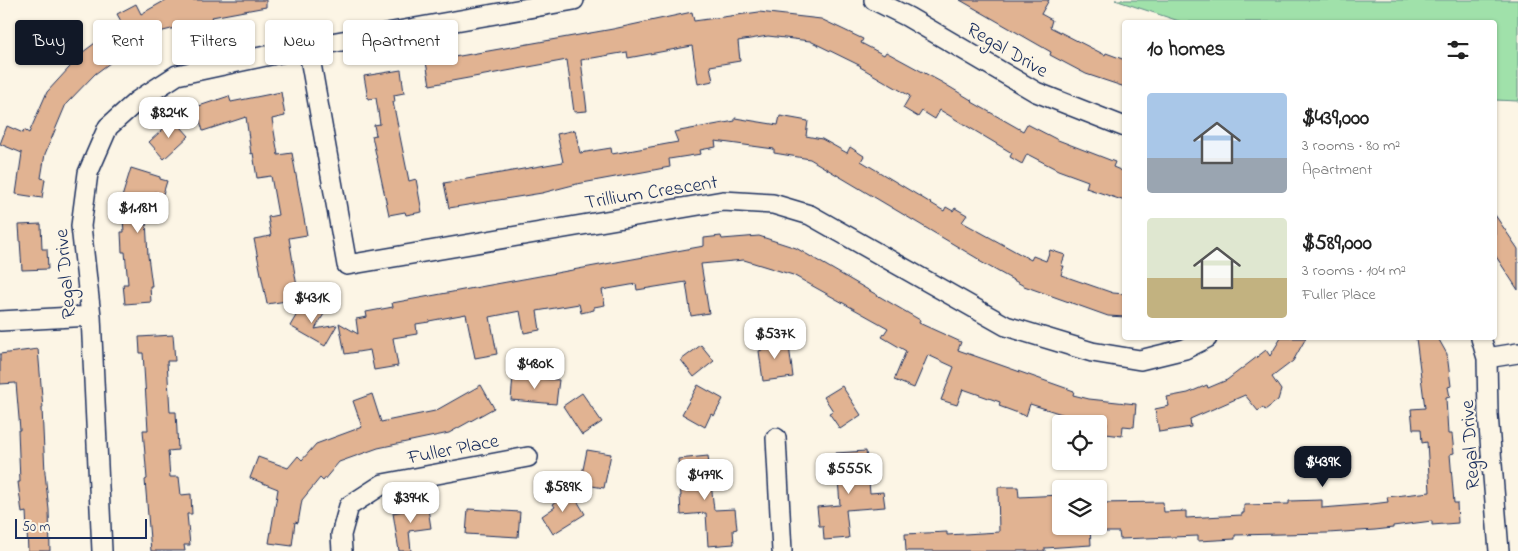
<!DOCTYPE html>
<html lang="en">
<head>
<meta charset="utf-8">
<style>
	body { margin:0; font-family:"Indie Flower",sans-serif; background:#f2f2f2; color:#222; height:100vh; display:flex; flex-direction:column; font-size:19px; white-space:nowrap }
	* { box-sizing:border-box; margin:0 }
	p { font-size:16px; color:#767676 }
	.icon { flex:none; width:28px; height:28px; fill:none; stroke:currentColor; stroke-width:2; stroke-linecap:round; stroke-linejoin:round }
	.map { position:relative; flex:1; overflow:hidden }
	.side { position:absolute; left:1122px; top:20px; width:375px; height:320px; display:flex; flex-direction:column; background:#fff; border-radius:5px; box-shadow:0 1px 4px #0004 }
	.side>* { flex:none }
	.top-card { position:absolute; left:15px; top:20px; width:475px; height:45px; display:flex; gap:10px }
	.tools { position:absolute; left:1052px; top:415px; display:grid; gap:10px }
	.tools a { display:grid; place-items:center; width:55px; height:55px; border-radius:5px; background:#fff; box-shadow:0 1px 4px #0004; font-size:25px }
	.scale { position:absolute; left:15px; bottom:12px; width:132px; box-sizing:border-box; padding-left:5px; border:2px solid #1b2f5e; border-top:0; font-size:14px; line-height:18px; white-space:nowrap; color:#1b2f5e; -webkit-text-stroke:4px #fcf5e5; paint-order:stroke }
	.price { position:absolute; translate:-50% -42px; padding:0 11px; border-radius:10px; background:#fff; color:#222; font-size:16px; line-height:32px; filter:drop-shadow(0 1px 2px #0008) }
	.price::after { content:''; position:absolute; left:50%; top:30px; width:15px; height:11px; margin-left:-8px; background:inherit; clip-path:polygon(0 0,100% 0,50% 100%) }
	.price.current { background:#111827; color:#fff }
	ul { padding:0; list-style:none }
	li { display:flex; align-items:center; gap:15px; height:125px; padding:0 25px }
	li span { display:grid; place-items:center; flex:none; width:140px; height:100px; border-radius:5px; color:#555 }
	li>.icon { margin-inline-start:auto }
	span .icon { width:60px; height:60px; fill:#fffc; stroke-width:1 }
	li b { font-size:21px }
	h2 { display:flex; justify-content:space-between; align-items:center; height:60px; padding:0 25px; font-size:21px }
	.pill { padding:0 18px; border-radius:5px; background:#fff; box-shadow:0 1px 4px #0004; font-size:18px; line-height:45px }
	.pill.current { background:#111827; color:#fff }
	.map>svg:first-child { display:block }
	.green { fill:#a0e1aa; stroke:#5e8884 }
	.building { fill:#e1b392; stroke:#1b2f5e }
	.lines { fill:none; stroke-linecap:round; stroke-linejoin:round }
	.minor-casing { stroke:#1b2f5e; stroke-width:22 }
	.minor { stroke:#fcf5e5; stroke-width:19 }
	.labels { text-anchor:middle; stroke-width:4.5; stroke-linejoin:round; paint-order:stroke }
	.street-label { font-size:20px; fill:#1b2f5e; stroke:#fcf5e5 }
</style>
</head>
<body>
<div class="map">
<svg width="1518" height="551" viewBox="0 0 1518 551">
	<rect width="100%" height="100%" fill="#fcf5e5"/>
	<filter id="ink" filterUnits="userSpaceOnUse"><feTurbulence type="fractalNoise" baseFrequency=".02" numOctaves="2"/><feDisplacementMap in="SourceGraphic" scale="10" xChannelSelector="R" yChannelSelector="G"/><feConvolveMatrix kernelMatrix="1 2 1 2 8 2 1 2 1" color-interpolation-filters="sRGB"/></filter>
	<g filter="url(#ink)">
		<path class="green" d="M1115,0h403v101l-23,-1v-78h-313z"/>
		<path class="building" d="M166,0h100v7l-54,10 1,2 -50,12 -37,20 -31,23 -29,30 -21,50 -4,24 4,1 -3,19 -26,-4 6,-41 -22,-9 7,-18 16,7 1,-3 5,3 18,-41 33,-36 -1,-1 43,-32 -5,-9 19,-10 5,10z
			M960,0h89l-8,14 11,6 -2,7 55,28 1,-2 19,7v27l-39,-13 -36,-19 1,-3z
			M692,12l2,9 65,-9 62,7 42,20 -2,4 23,12 2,-3 57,31 30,18 -1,1 51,29 4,-7 31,16 57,22 -2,5 12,5v29l-39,-13 2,-7 -30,-11 -31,-16 -5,10 -12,-7 2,-4 -72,-43 -5,9 -13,-8 -4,6 -15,-9 7,-12 -50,-29 1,-1 -51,-25 -42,-5 -30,5 2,20 -30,5 3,15 -15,3 -6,-38 -64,12 -1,-6 -46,8 6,51 -13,1 -7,-52 -137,25 -4,-23 187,-33z
			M401,70l3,23 -10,2 1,7h-2l16,79 7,-2 6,33 -16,3 -1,-3 -16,3 -17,-79 4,-1 -2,-10 6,-1 -4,-26 -8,1 -4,-23z
			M281,92l4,24 -13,3 6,36 14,-2 15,82 -18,3 10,61 -32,5 -13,-65 17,-3 -3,-19 10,-2 -7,-39 -14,2 -4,-25 -2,1 -5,-37 -43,14 -7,-24 33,-11 2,6z
			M780,116l28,5 -2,15 16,3 25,14 3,-6 14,9 -3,5 83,50 2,-4 7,4 2,-3 12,7 -5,7 69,38 2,-4 13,5 4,-11 15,5 -4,11h3l-3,9 52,18 12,1v23l-17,-1 -84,-30 -45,-25 1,-1 -170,-101 -36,-6v-4l-59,-8 1,6 -16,3 1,4 -32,5 1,8 -93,17 -35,9 -93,15 -5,-25 119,-21 -6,-28 18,-4 5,23 31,-5 1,6 66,-12 -4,-10 61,-11v-3l43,7z
			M174,119l15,17 -25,23 -15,-17z
			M131,168l29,9v2l7,2 -4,13 -9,-2 -3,12 -6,-1 3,53 4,30h-2l1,16 -26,2 -2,-20h5l-3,-32h-3l-1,-20h3l-1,-13 4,-1v-5l-4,-1 -1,-15z
			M1495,215l23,34v41l-23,-35z
			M41,224l1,25h5l1,20 -26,1 -3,-45z
			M721,236l1,3 37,-3 37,12 124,72 -1,3 42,19 -3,8 116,41 -1,4 16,4 47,5 -2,23 -11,-1 -1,10 -16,-2 1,-11 -23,-2 -54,-17 -4,12 -27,-10 1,-4 -37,-13 -6,16 -16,-5 13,-33 -26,-12 -14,33 -20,-8 12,-29 -24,-14 6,-9 -95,-53 -49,-15 -43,4 8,49 -18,3 -5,-34 -49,8 -1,-6 -34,6 3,15 -11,2v3l-13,3 -2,-9 -42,7 3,19 -16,3 -4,-22 -30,6 7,37 -22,4 -9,-44 -37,7v1l-13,2 1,10 -24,4 5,28 -24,4 -4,-20 -25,4 -6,-31 19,11 -2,-15 11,-2 -1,-5 27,-5 -1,-4 312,-57v-8z
			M304,302l20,12 -9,15 22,-4 -12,21 -35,-20z
			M173,335l2,26h-8l3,51h6l2,38 -10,1 2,26h9l2,18 10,-1 1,20h-5l3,31h-6l1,6h-34l-6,-71 2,-1 -4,-49h5l-5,-77h-3l-1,-16z
			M776,336l1,12 12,-2 4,31 -30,4 -4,-30 3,-1 -2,-12z
			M1281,338h25l-13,23 -21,16 9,13 -3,10 -13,10 -2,-3 -5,4 -13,-16 -55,24 1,8 -32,5 -4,-23 14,-3 -2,-9 21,-4 19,-8 1,3 19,-8 39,-30 4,6z
			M1416,338h22l9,16 4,32 -3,1 2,10 -4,1 2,36h4l2,19 -4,1 4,49h3l1,20 -26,2v-4l-39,5v2l-18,2 -47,3 -93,2v4l-37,2v-5l-78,3 -1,-7h-20v-29l64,-1 1,10 22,-1v7l56,-3v-2h2v-8l45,-1v-3l33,-1v8l50,-4 16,-2 -1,-5 43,-5 -3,-50 -5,1 -1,-14h-8l-2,-20 14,-1z
			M701,345l13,16 -20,16 -13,-17z
			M38,349l5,59h-1l3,65 4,37 1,41h-22l-2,-39 -4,1 -4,-31h2l-2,-52h2l-4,-47 -16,1v-30z
			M513,376l46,4 -3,24 -45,-4z
			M481,385l13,23 -45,25 -71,15 -39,14 -16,19 -3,-3 -18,22 -4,23 -3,-1 -3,24 -23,-3 9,-54 -28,-11 8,-21 30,11 10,-12 4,4 14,-16 46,-17 -9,-26 19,-7 9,28 54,-11z
			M698,385l25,14 -9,17 -3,-2 -6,13 -23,-13z
			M842,386l19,29 -21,14 -11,-16 4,-2 -9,-14z
			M582,393l20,29 -20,13 -19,-29z
			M587,450l24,4 -7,34 -24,-4z
			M866,451l4,42 13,-1 2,15 -39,3 3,28 -25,2 -1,-14h-4l-2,-19 23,-2 -4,-52z
			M708,456l6,54 21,-1 2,20 -4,1 1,14 -26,2 -2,-33 -25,2 -1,-19h1l-3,-37z
			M998,487h20l1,10 42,-2v31h29l1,19 -46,3v3h-139l-1,-17 42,-2v3l52,-3z
			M572,492l13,22 -32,20 -11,-18 13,-9 -2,-3z
			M427,502l4,26 -22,3 2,20h-12l-6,-38 15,-3v-4z
			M468,509l52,3 -2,25 -52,-3z"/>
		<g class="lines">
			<g class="minor-casing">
				<path id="minor" d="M874,0l34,17 128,75 89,35
					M308,47l39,218 376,-64 50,3 37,11 196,111 86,26 48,8 45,-11 22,-11
					M0,321l91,-5
					M1481,338l6,20 1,56 11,137
					M1487,358l31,-5
					M776,438l6,113
					M102,551l-11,-235 -10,-90 7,-53 20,-46 29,-26 40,-26 131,-28 266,-47
					M342,551l-1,-16 8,-29 34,-22 145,-27"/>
			</g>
			<use href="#minor" class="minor"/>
		</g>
	</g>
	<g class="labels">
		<g class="street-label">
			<text transform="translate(1008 49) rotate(30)" y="7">Regal Drive</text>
			<text transform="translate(651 191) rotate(-9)" y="7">Trillium Crescent</text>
			<text transform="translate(64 274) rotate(-95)" y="7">Regal Drive</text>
			<text transform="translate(1469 445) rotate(-94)" y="7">Regal Drive</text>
			<text transform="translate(453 448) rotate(-11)" y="7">Fuller Place</text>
		</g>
	</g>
</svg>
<div class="tools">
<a><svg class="icon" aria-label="locate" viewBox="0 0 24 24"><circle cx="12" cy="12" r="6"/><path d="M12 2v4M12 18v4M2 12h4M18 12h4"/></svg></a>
<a><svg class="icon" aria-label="layers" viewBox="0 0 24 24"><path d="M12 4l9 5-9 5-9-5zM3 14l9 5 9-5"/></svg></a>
</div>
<div class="scale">50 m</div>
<b class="price" style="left:169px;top:139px">$824K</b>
<b class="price" style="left:138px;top:234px">$1.18M</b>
<b class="price" style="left:312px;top:324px">$431K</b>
<b class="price" style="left:775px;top:360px">$537K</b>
<b class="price" style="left:535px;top:390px">$480K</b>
<b class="price current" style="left:1323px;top:488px">$439K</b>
<b class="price" style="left:849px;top:495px">$555K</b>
<b class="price" style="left:705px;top:501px">$479K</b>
<b class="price" style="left:563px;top:513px">$589K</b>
<b class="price" style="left:411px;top:524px">$394K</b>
<div class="top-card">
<a class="pill current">Buy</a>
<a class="pill">Rent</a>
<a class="pill">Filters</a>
<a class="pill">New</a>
<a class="pill">Apartment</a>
</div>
<section class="side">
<h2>10 homes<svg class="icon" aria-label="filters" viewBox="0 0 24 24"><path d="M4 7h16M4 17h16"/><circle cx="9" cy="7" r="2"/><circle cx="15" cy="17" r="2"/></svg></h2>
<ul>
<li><span style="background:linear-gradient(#a9c7e8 65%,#9aa5b1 0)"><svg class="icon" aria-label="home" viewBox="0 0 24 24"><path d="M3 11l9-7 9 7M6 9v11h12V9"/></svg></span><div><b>$439,000</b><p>3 rooms · 80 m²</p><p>Apartment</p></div></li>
<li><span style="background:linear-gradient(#dfe7d0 60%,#c2b280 0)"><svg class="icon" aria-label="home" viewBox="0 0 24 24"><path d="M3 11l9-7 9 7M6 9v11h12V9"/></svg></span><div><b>$589,000</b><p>3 rooms · 104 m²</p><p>Fuller Place</p></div></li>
</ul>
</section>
</div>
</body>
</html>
